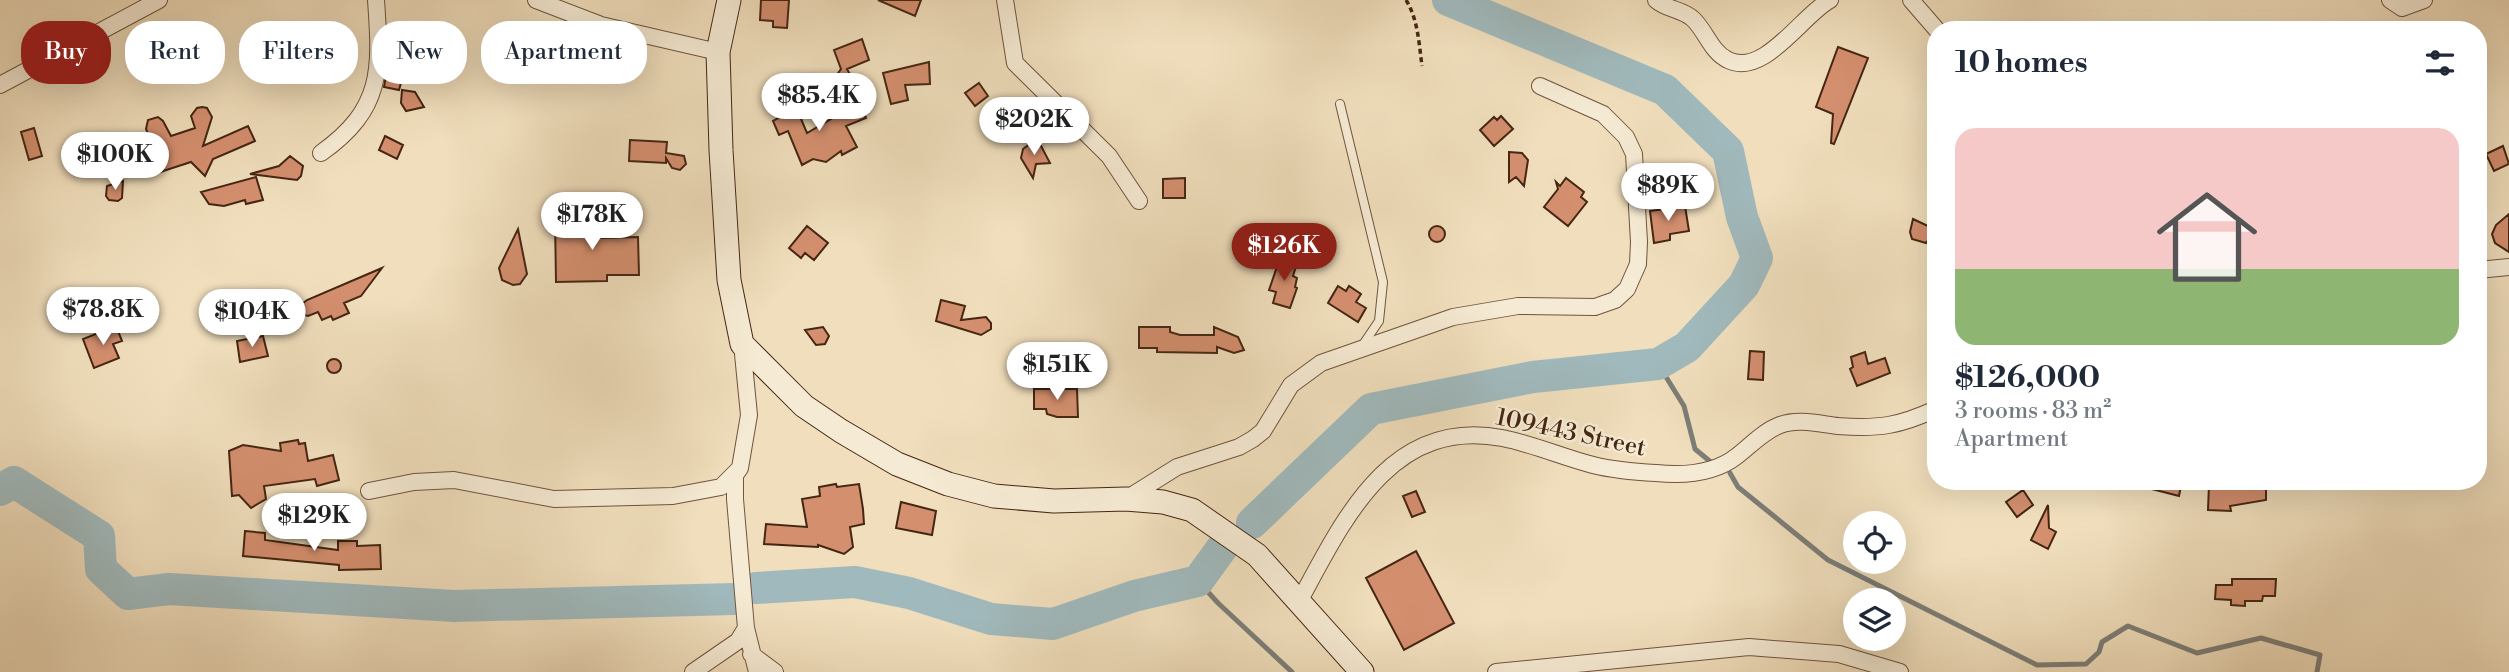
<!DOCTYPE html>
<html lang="en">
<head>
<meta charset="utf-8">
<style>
	body { margin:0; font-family:"Libre Bodoni",serif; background:#f6f6f7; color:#1f2937; height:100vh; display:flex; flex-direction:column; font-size:26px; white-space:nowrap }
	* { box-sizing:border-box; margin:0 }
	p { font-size:23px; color:#747a83 }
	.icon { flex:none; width:38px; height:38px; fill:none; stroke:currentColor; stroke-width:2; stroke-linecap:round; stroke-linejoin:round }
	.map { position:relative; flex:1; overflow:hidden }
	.details { position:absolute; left:1927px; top:21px; width:560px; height:469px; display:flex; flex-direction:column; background:#fff; border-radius:28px; box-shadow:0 7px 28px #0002 }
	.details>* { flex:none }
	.banner { position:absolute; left:21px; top:21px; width:665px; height:63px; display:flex; gap:14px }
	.controls { position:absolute; left:1843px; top:511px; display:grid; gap:14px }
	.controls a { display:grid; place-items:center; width:63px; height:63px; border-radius:50%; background:#fff; box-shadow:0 7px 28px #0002; font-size:35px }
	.price { position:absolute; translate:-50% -60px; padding:0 16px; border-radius:24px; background:#fff; color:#222; font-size:23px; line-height:46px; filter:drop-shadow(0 2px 4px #0008) }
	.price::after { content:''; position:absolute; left:50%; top:42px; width:21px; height:16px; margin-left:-10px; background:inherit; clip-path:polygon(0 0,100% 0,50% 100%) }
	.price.current { background:#8f2418; color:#fff }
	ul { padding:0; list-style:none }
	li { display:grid; align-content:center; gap:14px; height:371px; padding:0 28px }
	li+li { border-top:2px solid #e0e1e3 }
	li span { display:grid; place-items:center; height:217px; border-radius:21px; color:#555 }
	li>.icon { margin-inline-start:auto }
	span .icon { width:126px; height:126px; fill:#fffc; stroke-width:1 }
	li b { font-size:30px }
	h2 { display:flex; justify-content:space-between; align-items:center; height:84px; padding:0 28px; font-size:30px }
	.pill { padding:0 24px; border-radius:28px; background:#fff; box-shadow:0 7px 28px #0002; font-size:24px; line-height:63px }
	.pill.current { background:#8f2418; color:#fff }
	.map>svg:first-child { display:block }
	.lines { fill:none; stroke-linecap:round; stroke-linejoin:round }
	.stream { stroke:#7c7e78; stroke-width:5 }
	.river { stroke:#a0b9bc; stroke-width:32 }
	.building { fill:#d48f6f; stroke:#452613; stroke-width:2 }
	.lane-casing { stroke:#70543d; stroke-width:10 }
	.street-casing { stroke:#70543d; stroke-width:18 }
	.secondary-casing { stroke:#452613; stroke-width:25 }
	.path { stroke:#452613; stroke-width:3.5; stroke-dasharray:5 3.5; stroke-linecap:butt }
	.lane { stroke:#f5ead3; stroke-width:8 }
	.street { stroke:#f5ead3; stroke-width:16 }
	.secondary { stroke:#f5ead3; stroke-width:23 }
	.labels { text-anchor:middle; stroke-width:5; stroke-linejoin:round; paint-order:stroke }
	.street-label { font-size:24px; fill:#452613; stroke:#f5ead3 }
</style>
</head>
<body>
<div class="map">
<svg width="2509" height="672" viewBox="0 0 2509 672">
	<rect width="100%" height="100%" fill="#f0debc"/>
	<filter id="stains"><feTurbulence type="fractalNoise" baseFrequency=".00286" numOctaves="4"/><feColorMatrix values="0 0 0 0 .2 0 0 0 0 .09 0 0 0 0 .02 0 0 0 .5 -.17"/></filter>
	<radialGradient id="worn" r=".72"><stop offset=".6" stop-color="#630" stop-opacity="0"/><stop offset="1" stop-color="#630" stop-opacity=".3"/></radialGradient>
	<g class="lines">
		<path class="stream" d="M1658,364l26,42 11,43 17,14
			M1730,473l8,14 90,73 209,105 49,-1 13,-12 3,-10 26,-16 69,27 64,-15 59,17 -3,17
			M1198,581l20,22 74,69"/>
		<path class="river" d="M0,490l14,-8 85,54 2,33 27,25 41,-5 285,17 281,-7
			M1252,523l119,-114 162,-32 125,-13 29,-17 57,-62 13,-27 -15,-41 -14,-66 -63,-61 -217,-90
			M756,588l99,-6 54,11 82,26 62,5 81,-28 64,-15 26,-36"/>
	</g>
	<path class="building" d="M761,0h28l-2,28 -14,-1v-6l-13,-1z
		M878,0h43l-6,16z
		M299,30l33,5 -3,25 -33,-5z
		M862,39l7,21 -22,9 6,11 1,18 -21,-11v-7l8,-11 -7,-19z
		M1838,47l30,11 -34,86 -3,-1 2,-29 -17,-7z
		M397,52l9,5 1,4 -8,29 -15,-3 5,-29z
		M929,62l1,22 -25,1 3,15 -17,4 -8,-31z
		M979,83l9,13 -13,10 -10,-13z
		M402,90l13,2 9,15 -18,4 -5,-8z
		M793,100l14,33 53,-31 6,16 -20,8 11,21 -15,8 -1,-4 -15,11 -13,-3 -11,6 -14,-34 -9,4 -6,-14 7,-4 -4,-9z
		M202,107l5,1 5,9 -9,29 45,-20 7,15 -42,18 -8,17 -14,-14 -43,14 -4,-23 7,-12 -5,-12 2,-9 10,-3 5,4 8,15 24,-8 -4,-12 6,-8z
		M1501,116l12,13 -19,17 -14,-16 14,-13 3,3z
		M34,128l8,28 -13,4 -8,-28z
		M385,136l18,9 -6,14 -18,-9z
		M630,140l37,2 -1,11 18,3 2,8 -6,6 -8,-2 -6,-10v5l-37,-2z
		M1031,143l9,1 10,19 -14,1 -3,14 -12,-20 2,-9z
		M2503,146l6,18 -15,7 -8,-17z
		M1509,152l13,1 6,7 -4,26 -8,-9 -7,5z
		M290,156l13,10 -2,10 -4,4 -47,-6 29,-8z
		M256,177l7,23 -17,4 -1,-4 -21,6 -15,-2 -8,-12z
		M1185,178v20h-22v-19z
		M1566,178l18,14 -3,5 6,5 -19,24 -24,-19 14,-18 -2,-7 4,4z
		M123,181l-1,17 -4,3 -9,-1 -3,-4 1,-10z
		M1685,206l4,25 -19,3v6l-16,3 -4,-32z
		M2509,214v38l-14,-9 -3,-9 4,-9z
		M601,215l1,23 36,-1 1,38h-32v6l-51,1 -1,-62z
		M1913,219l17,8 1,10 -5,6 -14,-4 -2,-7z
		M1429 234a8 8 0 1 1 16 0a8 8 0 1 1-16 0Z
		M807,226l21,17 -14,17 -9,-7 -4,5 -12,-10z
		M518,229l9,45 -7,10 -7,1 -11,-5 -3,-12z
		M1280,258l17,5 -4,13 4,2 -2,9 2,1 -7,20 -17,-5 3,-11 -7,-2z
		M382,268l-21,28 -17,7 5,10 -16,7 -2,-4 -9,4 -4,-8 -10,4 -8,-2 -2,-7 9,-7z
		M1338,286l8,5 3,-5 12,8 -5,8 10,6 -8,14 -30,-19z
		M941,300l24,6 -4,14 25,-3 5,6v6l-10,6 -45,-14z
		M116,326l6,15 -9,3 6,14 -25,10 -11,-29z
		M823,327l6,9 -4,8 -9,1 -11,-15z
		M1139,327h31v5l10,3h34v-8l24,10 6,13 -10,3 -17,-6v6l-60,-1v-4h-18z
		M263,336l5,20 -28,6 -3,-21z
		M1750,351l14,1 -1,28 -15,-1z
		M1865,352l3,12 17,-6 5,15 -33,13 -7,-17 3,-2 -2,-10z
		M327 366a7 7 0 1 1 14 0a7 7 0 1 1-14 0Z
		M1034,389h43l1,28h-21l-10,-3 -1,-5h-12z
		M298,440l1,4 6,-1 3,18 25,-6 6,25 -22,6 -2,-7 -51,7 2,13 -15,9 -12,-13 -7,1 -3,-45 14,-6 38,6 -1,-8z
		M2141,481h41l-3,15 -39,-10z
		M2266,483v17l-36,6 1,5 -23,-1 1,-25z
		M836,484l1,3 22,-3 4,25 1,15 -14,3 3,20 -9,7 -26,-9v2l-54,-3 2,-20 41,3 -5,-28 18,-3 -1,-9z
		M2023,490l10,15 -16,12 -11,-15z
		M1416,491l9,21 -13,5 -9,-21z
		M901,502l35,9 -4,24 -36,-7z
		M2048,505l1,23 7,4 -8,17 -17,-9z
		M245,531l20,2v7l73,10v-9h19v5l23,-1 1,24 -42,1v-5l-96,-9z
		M1416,551l38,72 -50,27 -38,-72z
		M2232,579h44l-1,17h-12l-1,5h-17v5l-14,-1v-5l-16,-1 1,-14h16z"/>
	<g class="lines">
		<g class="lane-casing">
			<path id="lane" d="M1340,104l43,178 -4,39 -17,25"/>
		</g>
		<g class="street-casing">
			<path id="street" d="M536,0l65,25 117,27
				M1005,0l10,63 94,93 30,45
				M1656,0c11,10 27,9 37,19 13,12 18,33 35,41 36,18 75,-46 102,-60
				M1911,0l26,30
				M2390,0l12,8 22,-8
				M0,85l159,-85
				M321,153c62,-44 60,-83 55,-153
				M2478,270l31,-3
				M742,344l7,71 -9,53 -5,7v24l11,129 11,44
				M369,491l45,-9 40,-2 100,19 119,-3 48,-9 19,-19
				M1126,499l51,-32 62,-20 14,-8 10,-8 28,-46 30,-22 132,-46 65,-11 77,1 20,-7 12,-11 11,-25 1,-22 -5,-88 -8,-17 -23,-23 -63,-28
				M1300,600c44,-81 91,-183 202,-162 31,6 60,19 91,27 20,5 43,7 63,8 29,3 58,1 81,-17 14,-11 27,-25 43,-31 18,-7 40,-1 58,1 41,3 61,0 98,-17
				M751,654l24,18
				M693,672l45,-31 8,-13
				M1496,672l253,-25 90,7 61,18"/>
		</g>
		<g class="secondary-casing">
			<path id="secondary" d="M729,0l-11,52 3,98 8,130 13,64 62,62 37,25 56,33 51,20 46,12 60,5 72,-2 37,3 29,8 65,45 105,117"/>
		</g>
		<path class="path" d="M1406,0c12,19 13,44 16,66"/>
		<use href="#lane" class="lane"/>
		<use href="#street" class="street"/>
		<use href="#secondary" class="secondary"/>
	</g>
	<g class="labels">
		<g class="street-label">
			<text transform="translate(1571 432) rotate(12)" y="8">109443 Street</text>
		</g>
	</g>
	<rect width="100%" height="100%" filter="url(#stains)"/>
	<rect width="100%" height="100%" fill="url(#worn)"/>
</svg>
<div class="controls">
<a><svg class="icon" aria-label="locate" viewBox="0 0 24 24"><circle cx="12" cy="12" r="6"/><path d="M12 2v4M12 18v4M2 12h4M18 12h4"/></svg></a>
<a><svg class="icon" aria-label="layers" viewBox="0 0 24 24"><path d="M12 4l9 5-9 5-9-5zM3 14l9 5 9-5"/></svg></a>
</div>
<b class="price" style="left:819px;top:133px">$85.4K</b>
<b class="price" style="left:1034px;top:157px">$202K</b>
<b class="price" style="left:115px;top:192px">$100K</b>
<b class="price" style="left:1668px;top:223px">$89K</b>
<b class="price" style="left:592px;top:252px">$178K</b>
<b class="price current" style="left:1284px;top:283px">$126K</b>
<b class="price" style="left:103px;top:347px">$78.8K</b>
<b class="price" style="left:252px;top:349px">$104K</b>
<b class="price" style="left:1057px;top:402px">$151K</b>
<b class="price" style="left:314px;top:553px">$129K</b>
<div class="banner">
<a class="pill current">Buy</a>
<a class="pill">Rent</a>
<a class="pill">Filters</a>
<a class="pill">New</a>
<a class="pill">Apartment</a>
</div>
<section class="details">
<h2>10 homes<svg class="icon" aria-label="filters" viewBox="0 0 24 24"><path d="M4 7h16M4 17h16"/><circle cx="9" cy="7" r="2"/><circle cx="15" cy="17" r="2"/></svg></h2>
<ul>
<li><span style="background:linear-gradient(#f6c9c9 65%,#8fb573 0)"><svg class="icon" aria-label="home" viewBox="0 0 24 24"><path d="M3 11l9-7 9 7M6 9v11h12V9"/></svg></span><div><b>$126,000</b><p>3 rooms · 83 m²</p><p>Apartment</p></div></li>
</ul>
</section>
</div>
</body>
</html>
